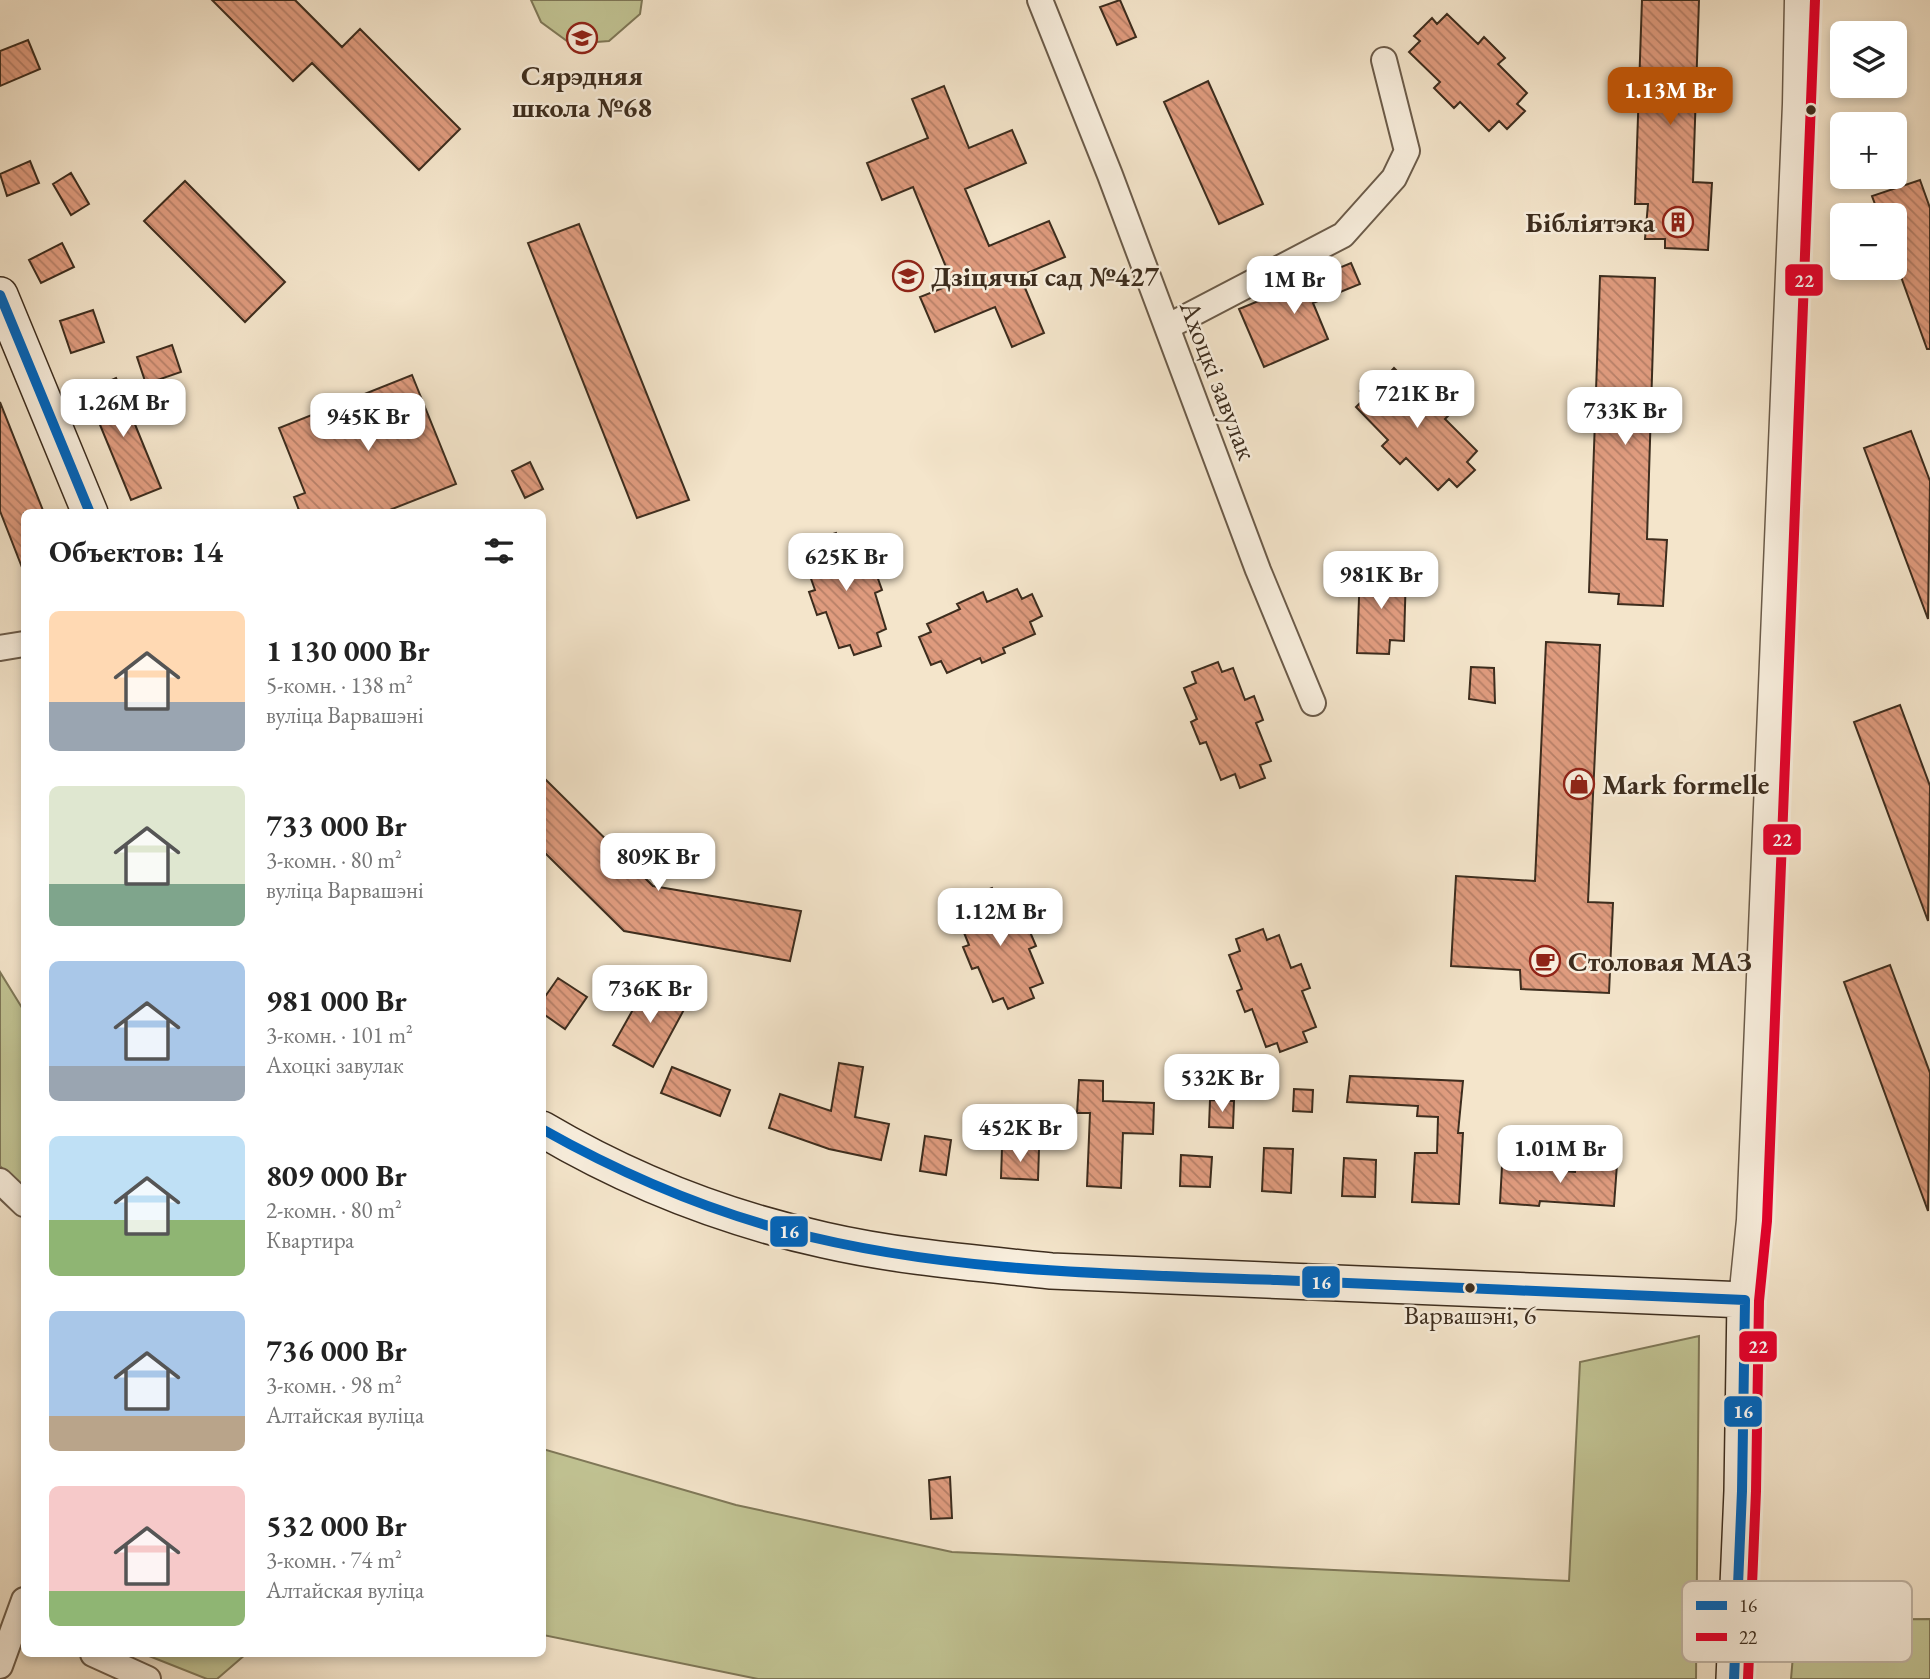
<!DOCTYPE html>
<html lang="ru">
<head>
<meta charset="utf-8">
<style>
	body { margin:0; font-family:"EB Garamond",serif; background:#f6f6f6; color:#222; height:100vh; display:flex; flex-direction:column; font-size:26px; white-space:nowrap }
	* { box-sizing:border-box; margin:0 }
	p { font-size:23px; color:#767676 }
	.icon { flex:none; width:38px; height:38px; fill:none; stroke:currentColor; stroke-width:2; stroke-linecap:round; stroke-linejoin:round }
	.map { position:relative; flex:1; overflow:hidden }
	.drawer { position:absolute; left:21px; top:509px; width:525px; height:1148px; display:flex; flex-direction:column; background:#fff; border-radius:10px; box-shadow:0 4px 10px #0003 }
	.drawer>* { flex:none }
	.tools { position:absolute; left:1830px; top:21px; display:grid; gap:14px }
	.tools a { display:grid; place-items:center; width:77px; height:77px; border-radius:10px; background:#fff; box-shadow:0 4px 10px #0003; font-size:35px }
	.price { position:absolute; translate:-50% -60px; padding:0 16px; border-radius:14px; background:#fff; color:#222; font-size:23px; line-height:46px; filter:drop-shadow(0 2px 4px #0008) }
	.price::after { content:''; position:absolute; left:50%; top:42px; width:21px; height:16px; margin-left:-10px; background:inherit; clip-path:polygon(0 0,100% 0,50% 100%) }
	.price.on { background:#b45309; color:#fff }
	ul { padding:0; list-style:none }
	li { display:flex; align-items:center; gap:21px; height:175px; padding:0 28px }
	li span { display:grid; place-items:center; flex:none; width:196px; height:140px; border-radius:10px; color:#555 }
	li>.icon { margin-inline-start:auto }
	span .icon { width:84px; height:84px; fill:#fffc; stroke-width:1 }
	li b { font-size:30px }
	h2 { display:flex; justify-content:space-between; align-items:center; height:84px; padding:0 28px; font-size:30px }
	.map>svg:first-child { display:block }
	.green { fill:#c1c393; stroke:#7f7858; stroke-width:2 }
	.building { fill:url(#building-back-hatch); stroke:#3d2d1e; stroke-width:2 }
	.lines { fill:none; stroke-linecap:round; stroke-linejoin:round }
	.minor-casing { stroke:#6b5b49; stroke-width:28 }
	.tertiary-casing { stroke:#6b5b49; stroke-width:35 }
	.secondary-casing { stroke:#3d2d1e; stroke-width:38 }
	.minor { stroke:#f8eedd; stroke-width:24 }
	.tertiary { stroke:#f8eedd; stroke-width:32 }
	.secondary { stroke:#f8eedd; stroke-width:35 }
	.bus-1-casing { stroke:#f8eedd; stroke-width:16 }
	.bus-2-casing { stroke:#f8eedd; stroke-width:16 }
	.bus-1 { stroke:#0065bd; stroke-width:10 }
	.bus-2 { stroke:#e4002b; stroke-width:10 }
	.bus-dot { fill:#3d2d1e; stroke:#f8eedd; stroke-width:2.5 }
	.labels { text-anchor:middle; stroke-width:5; stroke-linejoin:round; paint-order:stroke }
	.bus-label { font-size:26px; fill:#3d2d1e; stroke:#f8eedd }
	.poi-label { font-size:28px; font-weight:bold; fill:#3d2d1e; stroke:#f8eedd; text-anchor:start }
	.street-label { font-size:28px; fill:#3d2d1e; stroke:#f8eedd }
	.key { fill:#f8eedd; stroke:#c0b4a4; stroke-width:2 }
	.key-label { font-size:19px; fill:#3d2d1e }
	.line-badge { stroke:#f8eedd; stroke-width:2.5 }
	.badge-label { font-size:19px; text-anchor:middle; font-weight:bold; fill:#fff }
</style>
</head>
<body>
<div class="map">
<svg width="1930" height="1679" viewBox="0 0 1930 1679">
	<defs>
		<pattern id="building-back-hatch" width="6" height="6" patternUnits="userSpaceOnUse" patternTransform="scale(1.75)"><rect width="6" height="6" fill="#df9b7e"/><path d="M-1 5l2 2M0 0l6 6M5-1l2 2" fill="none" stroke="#b67f67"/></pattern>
	</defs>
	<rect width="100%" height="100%" fill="#f4e5cb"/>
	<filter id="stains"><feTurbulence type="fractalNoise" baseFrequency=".00286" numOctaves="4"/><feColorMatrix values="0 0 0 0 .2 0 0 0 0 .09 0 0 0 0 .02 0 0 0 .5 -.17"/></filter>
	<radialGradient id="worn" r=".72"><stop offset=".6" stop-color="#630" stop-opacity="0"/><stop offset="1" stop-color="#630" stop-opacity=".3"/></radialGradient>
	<path class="green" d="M531,0h111l-2,14 -31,27 -38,3 -30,-22z
		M0,972l24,39v182l-24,-27z
		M1699,1336l-3,343h-938l-215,-44v-186l193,56 216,47 617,29 11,-219z
		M1930,1619v60h-139l5,-59z
		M144,1654h102l-29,25h-10z"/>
	<path class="building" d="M212,0h83l47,47 18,-18 100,100 -41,41 -107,-107 -19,18z
		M1120,0l16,37 -19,8 -17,-38z
		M1642,0h57l-6,182 19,1 -4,67 -43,-2v-9h-20l3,-35h-13z
		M1447,14l31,30 6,-7 21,21 -7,6 29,29 -10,11 8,7 -18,18 -8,-8 -10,10 -29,-29 -6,6 -20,-20 6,-6 -31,-30 11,-11 -6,-5 18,-18 5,6z
		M28,40l12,29 -40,17v-35z
		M1208,81l55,123 -44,20 -55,-122z
		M944,86l25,62 43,-18 14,33 -61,26 24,57 60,-25 16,36 -45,19 24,57 -32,14 -17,-40 -60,25 -15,-35 33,-13 -40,-97 -31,13 -15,-37 61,-25 -16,-39z
		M30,161l9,22 -32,13 -7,-22z
		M71,173l18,31 -18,11 -18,-31z
		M1920,180l10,28v141h-3l-32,-89v-45h-16l-7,-19z
		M185,181l100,101 -40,40 -101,-101z
		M579,224l110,276 -52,18 -109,-275z
		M62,243l12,24 -33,16 -12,-23z
		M1351,263l9,21 -47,19 15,36 -64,28 -25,-58z
		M1600,276l55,2 -8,261 20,1 -4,66 -45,-2 1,-10 -30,-2z
		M93,310l11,32 -33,11 -11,-32z
		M172,345l9,27 -35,12 -9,-27z
		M1394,368l33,33 6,-6 18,18 -6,6 32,32 -10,11 8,8 -18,17 -8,-8 -11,11 -32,-32 -6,6 -18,-18 6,-6 -32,-33 10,-10 -6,-6 18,-18 6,6z
		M412,375l44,109 -74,29h-82l-6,-16 11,-4 -26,-65z
		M116,378l45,110 -30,12 -45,-109z
		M0,402l44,111h-20l-1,57 -23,-59z
		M1911,431l19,50 -2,138 -64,-171z
		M530,462l13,27 -18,9 -13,-27z
		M836,533l3,10 14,-5 10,30 10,-3 9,25 -7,3 11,36 -9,4 4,13 -27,9 -4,-10 -11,3 -13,-36 -9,3 -8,-23 6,-2 -12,-34 11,-4 -3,-11z
		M1360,571l46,1 -2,69 -14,-1 -1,14 -32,-1z
		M1017,589l5,10 10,-5 10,22 -12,6 5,12 -32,14 2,5 -23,10 -2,-5 -33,15 -6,-12 -10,4 -12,-28 12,-5 -4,-8 33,-15 -3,-5 26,-12 4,10z
		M1546,642l54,3 -12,257 25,1 -4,90 -88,-4 -1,-19 -69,-4 5,-90 79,5z
		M1218,662l4,10 11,-4 12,32 9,-4 9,24 -7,3 15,38 -11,4 5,13 -25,10 -5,-14 -14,6 -15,-38 -6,2 -9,-22 6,-3 -13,-31 12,-5 -4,-11z
		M1471,667l23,1 1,35 -26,-4z
		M1900,705l30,81 -2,135 -74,-199z
		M542,776l111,110 148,25 -11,50 -166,-30 -82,-81z
		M992,888l4,9 10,-4 12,30 7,-3 11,26 -7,3 14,34 -13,5 4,10 -26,11 -5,-11 -10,4 -15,-35 -6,2 -9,-22 6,-2 -13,-32 13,-5 -4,-10z
		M1263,929l4,11 12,-5 12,33 10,-4 9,24 -8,3 14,36 -13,5 4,10 -27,10 -3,-9 -11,4 -14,-38 -7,3 -8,-21 5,-2 -13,-34 11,-4 -4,-12z
		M1890,965l40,108 -2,138 -84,-229z
		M558,978l29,19 -22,32 -23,-16v-12z
		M648,983l39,21 -34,63 -40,-22z
		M839,1063l24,4 -8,50 34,7 -8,36 -52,-11 -60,-21 11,-34 51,17z
		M672,1067l58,23 -10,26 -59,-23z
		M1350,1076l113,5 -5,52h5l-4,71 -47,-2 3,-49h22l1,-36 -21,-1 1,-10 -71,-4z
		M1079,1080l24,1v20l51,2 -1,31 -30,-1 -2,55 -34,-2 3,-73h-13z
		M1294,1089l19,1 -1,22 -19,-1z
		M1210,1100l24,1 -1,27 -24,-1z
		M925,1136l26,4 -5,35 -26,-4z
		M1002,1148l37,1 -1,31 -37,-2z
		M1264,1148l29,1 -2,44 -29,-2z
		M1181,1155l31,2 -2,30 -30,-1z
		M1344,1158l32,2 -1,37 -33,-1z
		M1576,1162l41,2 -3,42 -74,-5 -1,5 -39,-3 2,-37 73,6z
		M950,1477l2,41 -21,1 -2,-39z"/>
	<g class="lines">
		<g class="minor-casing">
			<path id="minor" d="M1040,0l70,175 148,395 55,133
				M1167,327l176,-92 51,-57 13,-27 -23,-91
				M0,648l24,-4
				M0,1181l24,23
				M93,1654l55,25
				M0,1666l24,-66"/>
		</g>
		<g class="tertiary-casing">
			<path id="tertiary" d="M1745,1300l8,-80 46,-1116 2,-104"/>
		</g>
		<g class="secondary-casing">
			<path id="secondary" d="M0,295l90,218
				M542,1129c88,52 183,89 282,111 74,17 152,23 227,31l694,29 -3,191 -8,188"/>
		</g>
		<use href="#minor" class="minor"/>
		<use href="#tertiary" class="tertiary"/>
		<use href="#secondary" class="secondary"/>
		<g class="bus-1-casing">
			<path id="bus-1" d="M0,295l90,218
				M542,1129c78,44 159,79 245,102 159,42 326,43 490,49 156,7 312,13 468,20l-3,191 -8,188"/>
		</g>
		<g class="bus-2-casing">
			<path id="bus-2" d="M1748,1679l8,-188 3,-190 8,-80 48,-1221"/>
		</g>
		<use href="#bus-1" class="bus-1"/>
		<use href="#bus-2" class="bus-2"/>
	</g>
	<defs>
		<g id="school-ring" transform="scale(1.575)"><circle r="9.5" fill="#f8eedd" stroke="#8f2418" stroke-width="1.5"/><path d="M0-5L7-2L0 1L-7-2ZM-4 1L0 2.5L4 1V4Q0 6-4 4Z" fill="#8f2418"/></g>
		<g id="building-ring" transform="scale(1.575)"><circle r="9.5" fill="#f8eedd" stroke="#8f2418" stroke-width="1.5"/><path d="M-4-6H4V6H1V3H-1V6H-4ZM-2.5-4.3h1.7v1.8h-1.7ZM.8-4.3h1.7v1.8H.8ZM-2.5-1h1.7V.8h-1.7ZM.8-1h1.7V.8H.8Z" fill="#8f2418"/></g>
		<g id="shop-ring" transform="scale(1.575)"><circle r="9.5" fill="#f8eedd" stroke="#8f2418" stroke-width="1.5"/><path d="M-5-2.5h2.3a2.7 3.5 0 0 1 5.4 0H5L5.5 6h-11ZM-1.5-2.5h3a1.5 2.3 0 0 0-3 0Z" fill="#8f2418"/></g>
		<g id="cafe-ring" transform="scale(1.575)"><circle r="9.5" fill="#f8eedd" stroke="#8f2418" stroke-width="1.5"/><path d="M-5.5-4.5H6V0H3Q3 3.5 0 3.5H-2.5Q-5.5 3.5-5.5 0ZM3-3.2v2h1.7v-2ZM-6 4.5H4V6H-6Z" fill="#8f2418"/></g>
	</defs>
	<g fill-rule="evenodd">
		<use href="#school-ring" x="582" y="38"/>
		<use href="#building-ring" x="1678" y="222"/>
		<use href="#school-ring" x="908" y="276"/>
		<use href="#shop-ring" x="1579" y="784"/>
		<use href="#cafe-ring" x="1545" y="961"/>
	</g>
	<g class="bus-dot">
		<circle cx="1811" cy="110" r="6"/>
		<circle cx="1470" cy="1288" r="6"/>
	</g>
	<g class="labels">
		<g class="bus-label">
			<text x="1470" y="1324">Варвашэні, 6</text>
		</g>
		<g class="poi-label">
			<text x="582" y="85" text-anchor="middle">Сярэдняя<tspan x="582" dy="32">школа №68</tspan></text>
			<text x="1655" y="232" text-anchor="end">Бібліятэка</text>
			<text x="931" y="286">Дзіцячы сад №427</text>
			<text x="1602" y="794">Mark formelle</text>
			<text x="1568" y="971">Столовая МАЗ</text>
		</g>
		<g class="street-label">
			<text transform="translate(1219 380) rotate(69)" y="10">Ахоцкі завулак</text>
		</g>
	</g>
	<rect x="1682" y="1581" width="230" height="81" rx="10" class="key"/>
	<rect x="1696" y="1601" width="31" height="9" fill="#0065bd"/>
	<rect x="1696" y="1633" width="31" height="8" fill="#e4002b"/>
	<g class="key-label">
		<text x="1739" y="1612">16</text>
		<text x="1739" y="1644">22</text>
	</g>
	<g class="line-badge">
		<rect x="1784" y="263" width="40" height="34" rx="7" fill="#e4002b"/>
		<rect x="1762" y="823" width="40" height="33" rx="7" fill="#e4002b"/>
		<rect x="769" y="1215" width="40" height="33" rx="7" fill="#0065bd"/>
		<rect x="1301" y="1265" width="40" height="34" rx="7" fill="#0065bd"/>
		<rect x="1738" y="1330" width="40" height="33" rx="7" fill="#e4002b"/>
		<rect x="1723" y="1395" width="40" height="33" rx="7" fill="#0065bd"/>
	</g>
	<g class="badge-label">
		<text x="1804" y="287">22</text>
		<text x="1782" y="846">22</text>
		<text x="789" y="1238">16</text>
		<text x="1321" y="1289">16</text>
		<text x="1758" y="1353">22</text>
		<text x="1743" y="1418">16</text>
	</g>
	<rect width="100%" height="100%" filter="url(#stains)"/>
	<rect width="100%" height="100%" fill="url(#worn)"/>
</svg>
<div class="tools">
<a><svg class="icon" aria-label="layers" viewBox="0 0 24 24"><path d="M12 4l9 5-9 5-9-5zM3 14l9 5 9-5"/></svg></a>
<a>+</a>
<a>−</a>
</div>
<b class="price on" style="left:1670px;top:127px">1.13M Br</b>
<b class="price" style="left:1294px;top:316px">1M Br</b>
<b class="price" style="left:1417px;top:430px">721K Br</b>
<b class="price" style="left:123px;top:439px">1.26M Br</b>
<b class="price" style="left:1625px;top:447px">733K Br</b>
<b class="price" style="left:368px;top:453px">945K Br</b>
<b class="price" style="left:846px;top:593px">625K Br</b>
<b class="price" style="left:1381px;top:611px">981K Br</b>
<b class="price" style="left:658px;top:893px">809K Br</b>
<b class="price" style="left:1000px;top:948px">1.12M Br</b>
<b class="price" style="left:650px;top:1025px">736K Br</b>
<b class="price" style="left:1222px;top:1114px">532K Br</b>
<b class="price" style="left:1020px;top:1164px">452K Br</b>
<b class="price" style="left:1560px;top:1185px">1.01M Br</b>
<section class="drawer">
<h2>Объектов: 14<svg class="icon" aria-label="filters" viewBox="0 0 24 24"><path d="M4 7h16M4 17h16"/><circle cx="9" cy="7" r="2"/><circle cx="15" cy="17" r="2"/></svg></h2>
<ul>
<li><span style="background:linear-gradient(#ffd9b3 65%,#9aa5b1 0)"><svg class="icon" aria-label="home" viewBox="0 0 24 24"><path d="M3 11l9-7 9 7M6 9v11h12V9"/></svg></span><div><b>1 130 000 Br</b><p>5-комн. · 138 m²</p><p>вуліца Варвашэні</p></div></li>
<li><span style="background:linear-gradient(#dfe7d0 70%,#7fa58c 0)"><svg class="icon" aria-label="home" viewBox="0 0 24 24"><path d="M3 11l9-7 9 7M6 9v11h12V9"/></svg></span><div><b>733 000 Br</b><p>3-комн. · 80 m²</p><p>вуліца Варвашэні</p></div></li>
<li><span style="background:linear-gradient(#a9c7e8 75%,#9aa5b1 0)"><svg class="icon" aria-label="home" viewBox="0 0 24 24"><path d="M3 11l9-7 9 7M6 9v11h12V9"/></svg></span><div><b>981 000 Br</b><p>3-комн. · 101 m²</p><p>Ахоцкі завулак</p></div></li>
<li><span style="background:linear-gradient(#bfe0f5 60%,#8fb573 0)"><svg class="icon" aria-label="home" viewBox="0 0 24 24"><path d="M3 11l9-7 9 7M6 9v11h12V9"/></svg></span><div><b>809 000 Br</b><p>2-комн. · 80 m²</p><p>Квартира</p></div></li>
<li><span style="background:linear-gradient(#a9c7e8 75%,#b9a48a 0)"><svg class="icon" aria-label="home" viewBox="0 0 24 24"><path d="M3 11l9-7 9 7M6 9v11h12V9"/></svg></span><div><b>736 000 Br</b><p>3-комн. · 98 m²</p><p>Алтайская вуліца</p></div></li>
<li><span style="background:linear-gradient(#f6c9c9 75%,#8fb573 0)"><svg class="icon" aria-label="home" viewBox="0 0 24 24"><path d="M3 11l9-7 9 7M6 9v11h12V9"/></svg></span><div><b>532 000 Br</b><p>3-комн. · 74 m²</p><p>Алтайская вуліца</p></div></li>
</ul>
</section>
</div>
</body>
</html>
